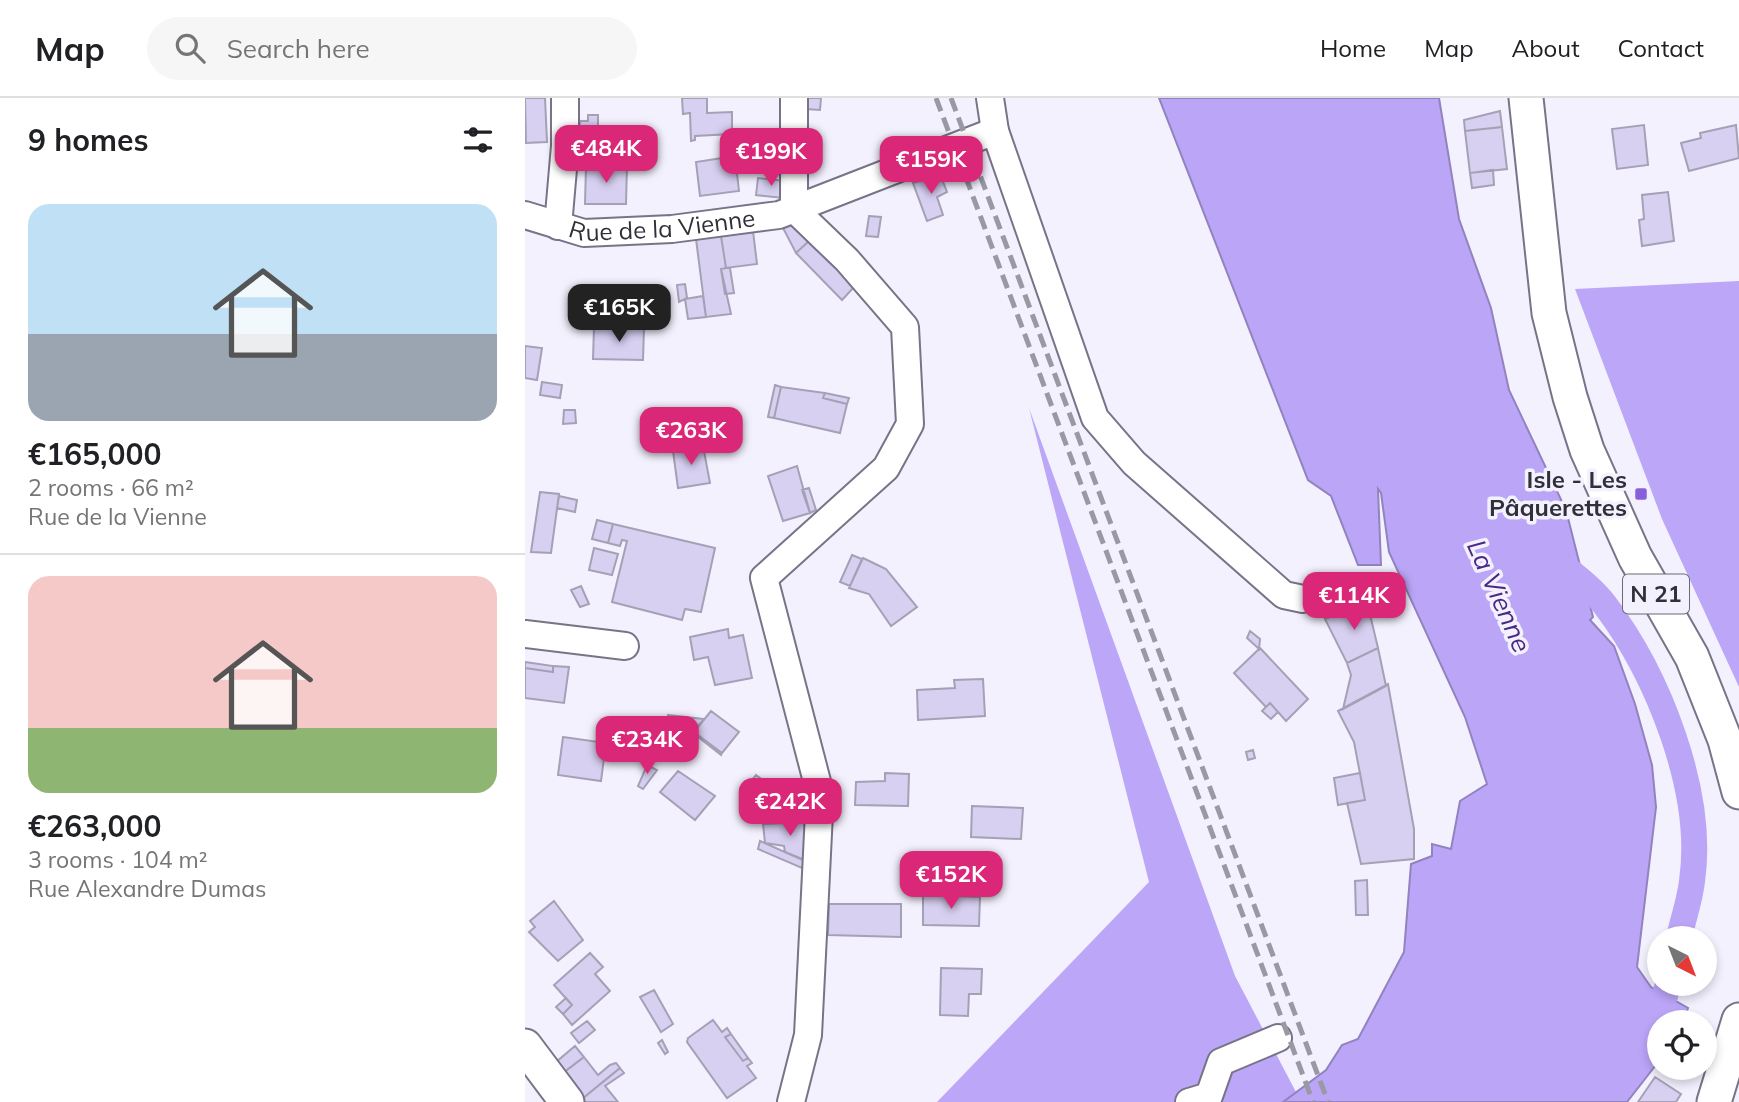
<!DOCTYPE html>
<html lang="en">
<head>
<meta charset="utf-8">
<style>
	body { margin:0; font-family:Mulish,sans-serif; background:#f6f6f6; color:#202124; height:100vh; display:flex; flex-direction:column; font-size:26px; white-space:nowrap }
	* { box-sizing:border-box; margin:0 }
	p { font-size:23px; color:#757577 }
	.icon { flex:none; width:38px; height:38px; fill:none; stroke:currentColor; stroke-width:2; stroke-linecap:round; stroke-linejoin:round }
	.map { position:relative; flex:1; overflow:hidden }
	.details { display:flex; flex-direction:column; background:#fff; width:525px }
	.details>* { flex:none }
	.needle { width:46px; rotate:138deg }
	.buttons { position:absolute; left:1122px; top:828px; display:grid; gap:14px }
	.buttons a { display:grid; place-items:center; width:70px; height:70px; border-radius:50%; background:#fff; box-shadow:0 4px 10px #0003; font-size:35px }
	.price { position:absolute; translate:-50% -60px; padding:0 16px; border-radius:14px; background:#db2777; color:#fff; font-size:23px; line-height:46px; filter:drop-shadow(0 2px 4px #0008) }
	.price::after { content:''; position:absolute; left:50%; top:42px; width:21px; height:16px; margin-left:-10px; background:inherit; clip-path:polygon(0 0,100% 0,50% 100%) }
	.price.current { background:#222; color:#fff }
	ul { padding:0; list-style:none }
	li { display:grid; align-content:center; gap:14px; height:371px; padding:0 28px }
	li+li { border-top:2px solid #e0e0e0 }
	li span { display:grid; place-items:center; height:217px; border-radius:21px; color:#555 }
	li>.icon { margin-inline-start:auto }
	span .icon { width:126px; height:126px; fill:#fffc; stroke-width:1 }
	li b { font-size:30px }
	h2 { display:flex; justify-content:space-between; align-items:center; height:84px; padding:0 28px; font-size:30px }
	header { display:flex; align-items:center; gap:42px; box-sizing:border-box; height:98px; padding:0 35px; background:#fff; border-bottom:2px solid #e0e0e0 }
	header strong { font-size:33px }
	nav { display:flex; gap:38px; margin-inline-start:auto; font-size:24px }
	.search { width:490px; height:63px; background:#f6f6f6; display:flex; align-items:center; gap:18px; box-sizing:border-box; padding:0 24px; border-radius:38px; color:#757577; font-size:26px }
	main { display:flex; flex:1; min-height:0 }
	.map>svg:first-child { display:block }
	.forest { fill:#bca6f8 }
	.water { fill:#bba5f7; stroke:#9282be; stroke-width:2 }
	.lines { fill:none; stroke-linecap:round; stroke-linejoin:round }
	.canal { stroke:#bba5f7; stroke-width:26 }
	.building { fill:#d7d0f1; stroke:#a5a0b6; stroke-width:2 }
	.minor-casing { stroke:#787387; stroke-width:30 }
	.major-casing { stroke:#787387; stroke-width:37 }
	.minor { stroke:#fff; stroke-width:26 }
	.major { stroke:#fff; stroke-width:33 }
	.rail { stroke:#9a98a3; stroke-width:5; stroke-dasharray:14 7; stroke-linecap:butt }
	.poi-dot { fill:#8860da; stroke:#f3f1fe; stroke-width:2.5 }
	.labels { text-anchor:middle; stroke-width:7; stroke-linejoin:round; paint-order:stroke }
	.shield { fill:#f3f1fe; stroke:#6b6973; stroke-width:2 }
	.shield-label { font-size:23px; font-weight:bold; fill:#312f38 }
	.street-label { font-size:24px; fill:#312f38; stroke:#f3f1fe }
	.poi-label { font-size:24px; font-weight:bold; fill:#312f38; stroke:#f3f1fe; text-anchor:end }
	.water-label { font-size:26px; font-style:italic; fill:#4a2884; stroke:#f3f1fe }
</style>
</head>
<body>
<header>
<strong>Map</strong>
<div class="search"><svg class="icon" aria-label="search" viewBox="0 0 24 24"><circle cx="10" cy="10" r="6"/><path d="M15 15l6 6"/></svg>Search here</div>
<nav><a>Home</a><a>Map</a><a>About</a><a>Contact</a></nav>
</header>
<main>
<section class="details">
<h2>9 homes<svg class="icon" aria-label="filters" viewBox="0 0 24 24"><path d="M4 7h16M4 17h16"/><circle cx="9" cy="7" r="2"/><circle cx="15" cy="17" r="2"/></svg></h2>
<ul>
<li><span style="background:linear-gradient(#bfe0f5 60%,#9aa5b1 0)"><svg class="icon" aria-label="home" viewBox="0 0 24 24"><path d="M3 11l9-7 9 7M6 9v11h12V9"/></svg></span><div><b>€165,000</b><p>2 rooms · 66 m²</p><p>Rue de la Vienne</p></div></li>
<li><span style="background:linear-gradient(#f6c9c9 70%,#8fb573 0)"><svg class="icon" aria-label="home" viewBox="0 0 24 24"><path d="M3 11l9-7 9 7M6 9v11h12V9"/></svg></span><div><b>€263,000</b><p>3 rooms · 104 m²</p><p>Rue Alexandre Dumas</p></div></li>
</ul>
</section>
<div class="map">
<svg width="1214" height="1004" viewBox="0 0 1214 1004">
	<rect width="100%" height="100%" fill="#f3f1fe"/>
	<path class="forest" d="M1214,183v406l-77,-168 -87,-230z
		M504,310l206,568 62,118 -14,8h-346l212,-220z"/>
	<path class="water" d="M634,0h280l20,121 32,89 18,82 57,120 27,107 -3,3 24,26 21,58 17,61 4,42 -19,160 14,20 37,21 -4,14h-25v39l-32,41h-344l43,-32 16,-25 16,-6 46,-87 7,-88 21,-8v-12l19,5 9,-48 27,-17 -22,-67 -76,-165 -8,-59 -3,-4 3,76h-23l-27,-69 -23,-16z"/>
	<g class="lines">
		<path class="canal" d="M1033,464c16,13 34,26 47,43 53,70 100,187 87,276 -2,19 -9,38 -13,57
			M1118,923l22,-25 3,-12"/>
	</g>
	<path class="building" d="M0,0h20l2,44 -21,1z
		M157,0h25v15l25,-1v22l-37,2v4l-4,1 -1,-28 -7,1z
		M281,0h15l-1,12 -14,-1z
		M975,13l2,16 -37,4 -1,-11z
		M63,17h10v34l-28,1 1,-16 8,-1 1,-12h8z
		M1119,27l4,40 -31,4 -5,-40z
		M1211,27l3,33 -50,13 -8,-28 20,-5 -1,-5z
		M977,29l5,42 -37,4 -5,-42z
		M210,58l4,35 -39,5 -4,-34z
		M61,68h41l-1,38h-41z
		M968,72l1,15 -22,3 -2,-15z
		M397,74l3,7 -12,4 -2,-7z
		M415,76l7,18 -10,5 6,18 -16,6 -14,-38z
		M233,80l27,3 -2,17 -27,-3z
		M1143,94l6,49 -32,5 -3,-26 5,-1 -2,-24z
		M344,118l12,1 -3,20 -12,-1z
		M269,126l15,17 -13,12 -14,-27z
		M228,133l4,33 -31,4 -5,-32z
		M196,138l5,32 -5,1 10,45 -25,3 -10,-78z
		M284,143l46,45 -13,14 -46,-47z
		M201,170h4l4,25 -9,1 -4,-25z
		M160,186l2,14 -8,4 -2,-17z
		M178,198l3,21 -18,2 -3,-20z
		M69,229l50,1 -1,32 -50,-1z
		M0,248l17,2 -5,32 -12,-2z
		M17,284l20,3 -2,13 -20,-3z
		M250,287l6,2 -7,31 -6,-1z
		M256,289l44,6 -2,5 24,6 -7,29 -66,-15z
		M300,295l24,5 -2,6 -24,-6z
		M39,312h11l1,13 -13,1z
		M178,348l7,37 -32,5 -5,-37z
		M272,368l13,47 -27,8 -15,-45z
		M284,390l7,22 -6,3 -8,-23z
		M15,394l19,2 -8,59 -20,-1z
		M34,398l18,4 -2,12 -18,-4z
		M72,422l16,4 -5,19 -16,-4z
		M88,426l102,24 -14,64 -16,-3 -3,11 -70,-18 15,-61 -5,-1 -2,6 -12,-3z
		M69,450l24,6 -6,21 -23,-5z
		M327,457l10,4 -12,27 -10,-4z
		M338,460l23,11 31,38 -26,19 -22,-32 -20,-6z
		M56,488l8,18 -9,3 -9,-17z
		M839,489l3,15 -42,17 -6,-14z
		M842,504l11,46 -31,15 -22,-44z
		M203,531l1,9 14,-3 9,43 -37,7 -7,-28 -14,3 -4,-23z
		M725,533l10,8 -1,10 -12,-11z
		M735,550l48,51 -22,22 -16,-18 -4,4 -32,-34z
		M853,550l8,38 -43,23 8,-34 -4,-12z
		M0,564l28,4v6l-28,-4z
		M28,568l16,1 -5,36 -39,-5v-30l28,4z
		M458,581l2,37 -67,4 -1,-30 38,-2 -1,-8z
		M863,586l26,145v30l-53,5 -14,-61 18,-3 -11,-58 -16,-31z
		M745,605l8,9 -7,7 -9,-8z
		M186,613l28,21 -17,21 -28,-21z
		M143,617l36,4 -9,11 -29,-3z
		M169,634l28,21 -1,2 -28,-22z
		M38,639l43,6 -5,38 -43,-6z
		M728,652l2,8 -7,2 -2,-8z
		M122,667l10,5 -14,19 -5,-3z
		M153,673l37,25 -20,24 -35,-28z
		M360,675l24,1 -1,32 -53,-1 1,-23 29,-1z
		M835,675l5,27 -27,5 -4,-27z
		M231,677l17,13 -9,11 -19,-10z
		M447,708l51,2 -2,31 -50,-2z
		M283,724l4,41 -27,-11 -1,-6 -19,-3 -2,-19z
		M235,743l45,20 -3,7 -44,-19z
		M842,782l1,35h-12l-1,-34z
		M398,797l57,2 -1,29 -56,-1z
		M29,803l29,39 -25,21 -29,-29 6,-5 -5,-6z
		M304,806h72v33l-73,-2z
		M65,855l13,14 -8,7 15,17 -38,34 -9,-11 9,-9 -18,-20z
		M416,870l41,1 -1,25h-12l-1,22 -28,-1z
		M129,892l19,34 -12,8 -21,-35z
		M41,900l6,7 -9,9 -7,-7z
		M188,922l9,12 5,-4 4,6 -6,3 18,24 5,-3 4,5 -5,3 9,12 -29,20 -40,-56 1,-4z
		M62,923l8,9 -16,13 -8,-10z
		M206,936l17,24 -5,3 -18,-24z
		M137,942l6,12 -3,2 -7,-11z
		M50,948l9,11 -21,16 -8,-10z
		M59,959l14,18 12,-10 6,-2 4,5 -38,31 -19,-26z
		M95,970l4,5 -19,13 13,16h-34l-2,-3z
		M1130,979l26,17 -5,8h-38z"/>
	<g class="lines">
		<g class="minor-casing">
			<g id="minor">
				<path d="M465,0l5,33 100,287 39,45 150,132 19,4"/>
				<path id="s1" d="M0,117l59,18 88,-4 107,-14 216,-84"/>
				<path d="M33,128l7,-80v-48"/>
				<path d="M0,536l100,12"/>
				<path d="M266,1004l17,-67 12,-242 -56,-215 122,-110 24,-44 -5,-97 -58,-67 -53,-51v-111"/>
				<path d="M664,1004l20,-6 12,-34 57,-24"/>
			</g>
		</g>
		<g class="major-casing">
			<path id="major" d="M1001,0l23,215 21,84 17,53 48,107 57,100 33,83 14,52
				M0,948l42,56
				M1189,1004l25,-82"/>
		</g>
		<use href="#minor" class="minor"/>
		<use href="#major" class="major"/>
		<path class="rail" d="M411,0l377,1004
			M426,0l377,1004"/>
	</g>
	<rect class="poi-dot" x="1109" y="389" width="14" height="14" rx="3.5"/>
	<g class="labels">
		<rect class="shield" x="1098" y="476.5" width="66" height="39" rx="5"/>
		<g class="shield-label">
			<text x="1131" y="504">N 21</text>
		</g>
		<g class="street-label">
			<text dy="8" stroke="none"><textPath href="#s1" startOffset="140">Rue de la Vienne</textPath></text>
		</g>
		<g class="poi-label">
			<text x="1102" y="390">Isle - Les<tspan x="1102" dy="28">Pâquerettes</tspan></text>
		</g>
		<g class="water-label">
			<text transform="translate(974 498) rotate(66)" y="9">La Vienne</text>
		</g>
	</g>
</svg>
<div class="buttons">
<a><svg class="needle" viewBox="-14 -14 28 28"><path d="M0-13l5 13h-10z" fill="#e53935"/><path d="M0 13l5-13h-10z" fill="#757577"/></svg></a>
<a><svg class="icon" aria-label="locate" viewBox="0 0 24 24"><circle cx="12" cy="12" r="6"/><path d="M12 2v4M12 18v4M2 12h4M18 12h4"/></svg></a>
</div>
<b class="price" style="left:81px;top:87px">€484K</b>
<b class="price" style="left:246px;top:90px">€199K</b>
<b class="price" style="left:406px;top:98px">€159K</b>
<b class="price current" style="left:94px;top:246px">€165K</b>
<b class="price" style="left:166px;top:369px">€263K</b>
<b class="price" style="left:829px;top:534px">€114K</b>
<b class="price" style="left:122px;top:678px">€234K</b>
<b class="price" style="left:265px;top:740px">€242K</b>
<b class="price" style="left:426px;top:813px">€152K</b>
</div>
</main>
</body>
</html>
